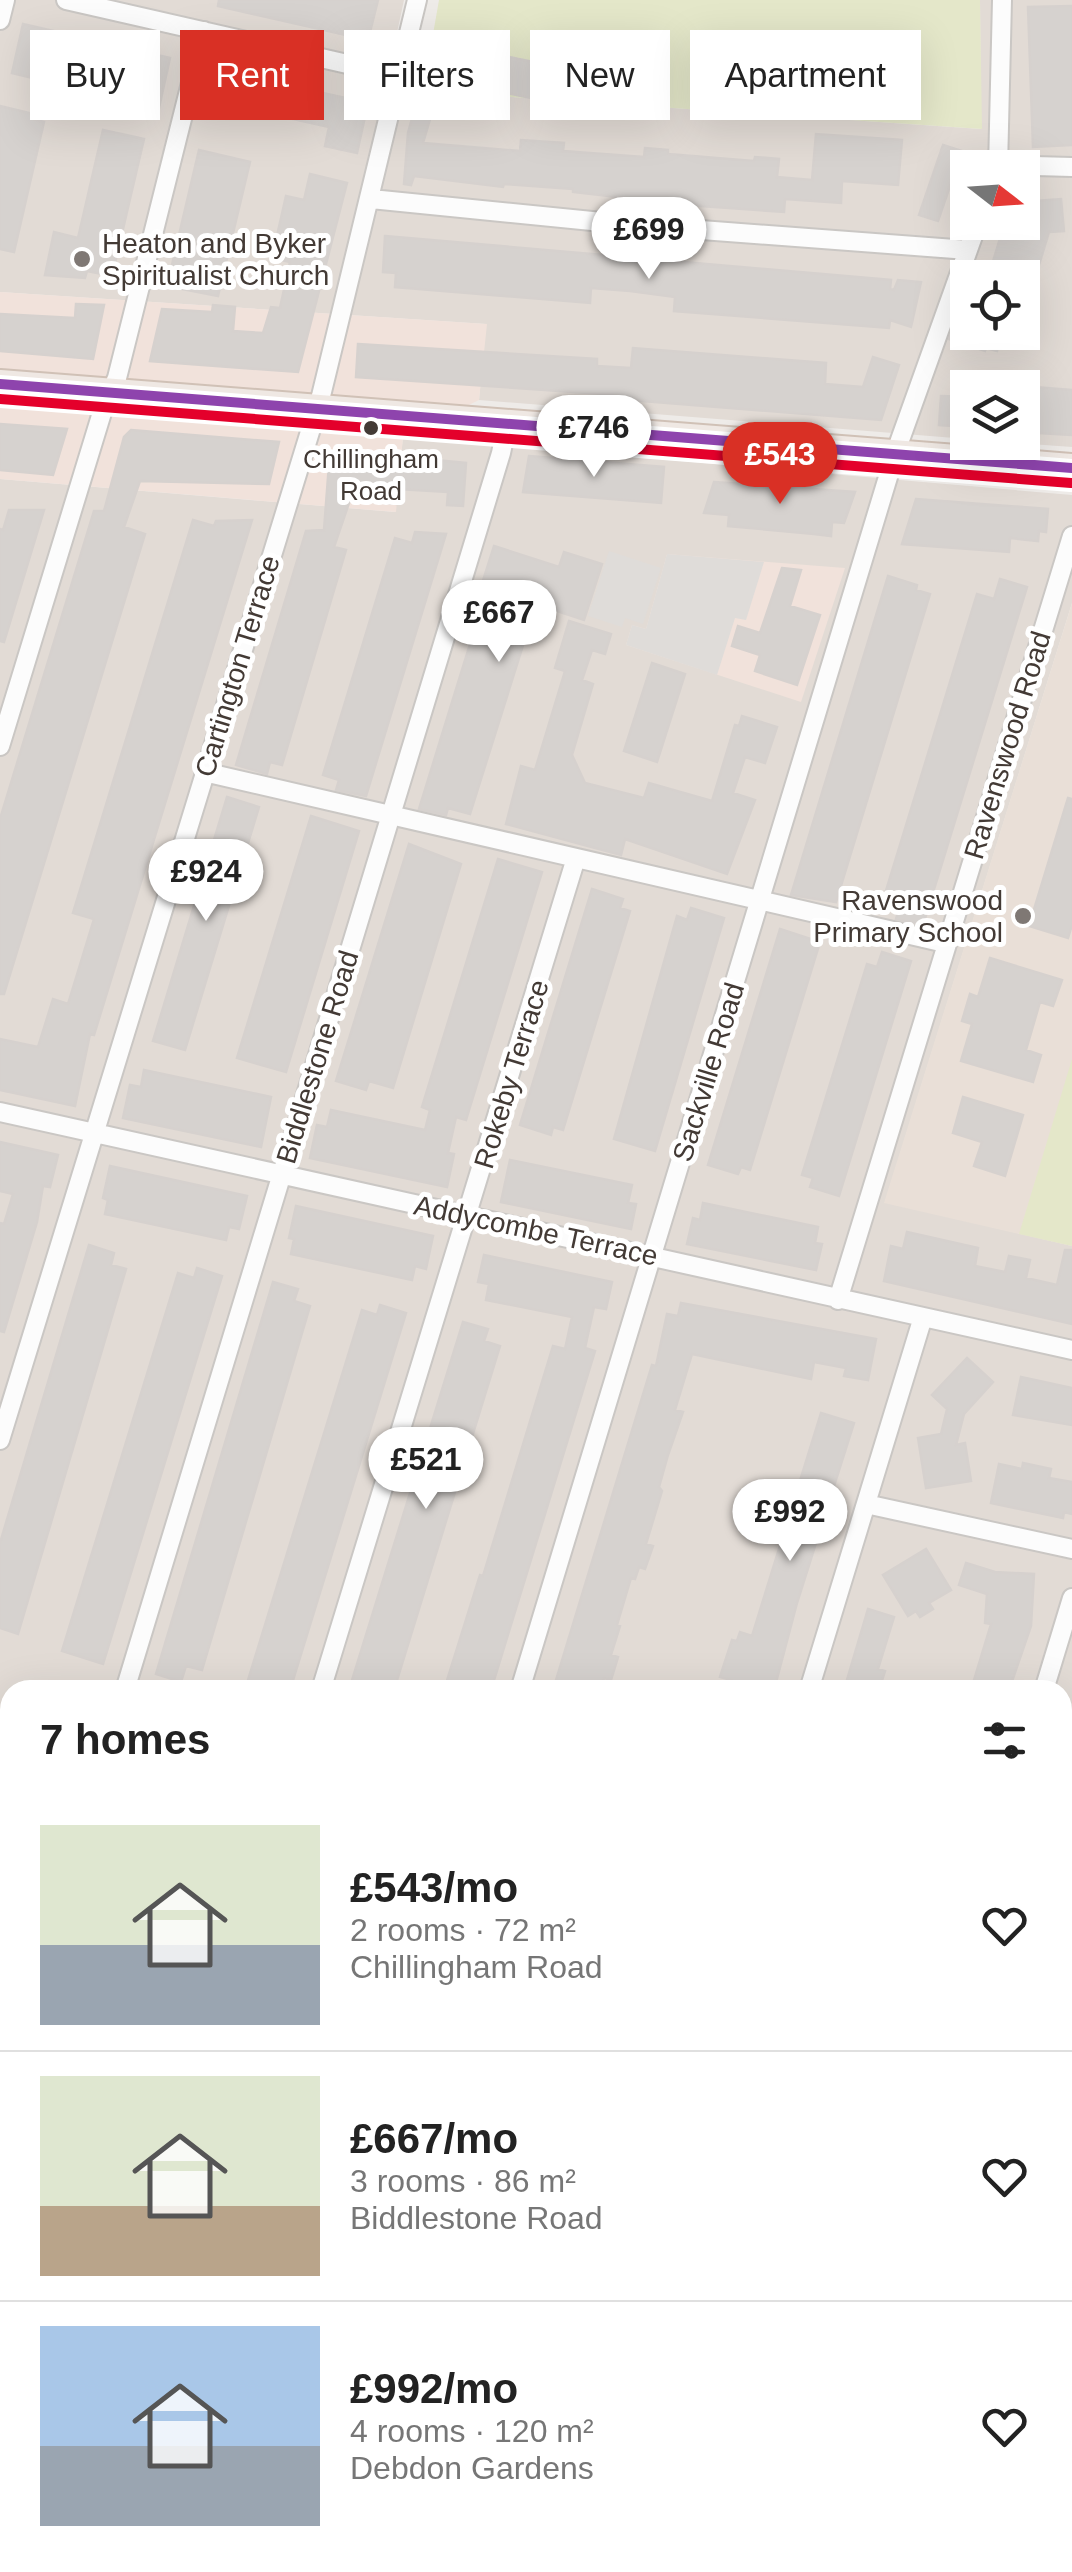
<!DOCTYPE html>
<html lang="en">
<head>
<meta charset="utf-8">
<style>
	body { margin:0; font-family:Arial,sans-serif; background:#f6f6f6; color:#222; height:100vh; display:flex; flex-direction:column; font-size:38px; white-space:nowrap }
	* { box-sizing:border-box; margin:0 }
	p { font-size:32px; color:#767676 }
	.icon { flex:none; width:55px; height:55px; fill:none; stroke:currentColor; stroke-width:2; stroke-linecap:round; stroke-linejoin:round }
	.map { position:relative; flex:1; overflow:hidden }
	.panel { position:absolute; left:0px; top:1680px; width:1072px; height:892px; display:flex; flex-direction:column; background:#fff; border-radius:30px 30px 0 0; box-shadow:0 10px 40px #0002 }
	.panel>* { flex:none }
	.hud { position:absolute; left:30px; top:30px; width:1012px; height:90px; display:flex; gap:20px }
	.needle { width:65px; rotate:107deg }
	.controls { position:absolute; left:950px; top:150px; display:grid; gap:20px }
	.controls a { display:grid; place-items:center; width:90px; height:90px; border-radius:0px; background:#fff; box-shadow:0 10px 40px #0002; font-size:50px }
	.price { position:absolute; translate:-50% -85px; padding:0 22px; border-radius:35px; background:#fff; color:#222; font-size:32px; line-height:65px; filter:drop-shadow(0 2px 5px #0008) }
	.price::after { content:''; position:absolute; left:50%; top:60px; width:30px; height:22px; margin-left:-15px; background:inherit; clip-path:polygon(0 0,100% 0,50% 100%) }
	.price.on { background:#d93025; color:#fff }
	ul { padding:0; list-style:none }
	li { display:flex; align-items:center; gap:30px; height:250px; padding:0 40px }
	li+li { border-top:2px solid #e0e0e0 }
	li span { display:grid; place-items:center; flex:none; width:280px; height:200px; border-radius:0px; color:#555 }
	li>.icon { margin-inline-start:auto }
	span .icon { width:120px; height:120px; fill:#fffc; stroke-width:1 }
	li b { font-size:42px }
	h2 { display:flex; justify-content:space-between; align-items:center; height:120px; padding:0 40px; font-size:42px }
	.tag { padding:0 35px; border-radius:0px; background:#fff; box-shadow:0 10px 40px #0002; font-size:35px; line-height:90px }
	.tag.on { background:#d93025; color:#fff }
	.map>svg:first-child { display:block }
	.residential { fill:#e2dbd5; fill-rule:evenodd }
	.commercial { fill:#f1e2db }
	.education { fill:#e9dfd7 }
	.green { fill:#e4e7c9 }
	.parking { fill:#dfdcd9 }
	.building { fill:#d6d2cf; stroke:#d6d1ce; stroke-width:2.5 }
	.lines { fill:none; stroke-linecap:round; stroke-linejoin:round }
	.minor-casing { stroke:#cac7c4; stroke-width:22 }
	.primary-casing { stroke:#d0c1b6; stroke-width:32 }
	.minor { stroke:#fcfcfc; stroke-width:18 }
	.primary { stroke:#efe8e3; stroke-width:28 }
	.bus-1-casing { stroke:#fff; stroke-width:18 }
	.bus-2-casing { stroke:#fff; stroke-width:18 }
	.bus-1 { stroke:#8e44ad; stroke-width:10 }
	.bus-2 { stroke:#e4002b; stroke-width:10 }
	.poi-dot { fill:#7f7874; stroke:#fff; stroke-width:4 }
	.bus-dot { fill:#433a35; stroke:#fff; stroke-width:4 }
	.labels { text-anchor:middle; stroke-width:10; stroke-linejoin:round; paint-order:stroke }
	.bus-label { font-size:26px; fill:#433a35; stroke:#fff }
	.poi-label { font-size:28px; fill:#433a35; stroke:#fff; text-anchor:start }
	.street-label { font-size:28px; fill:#433a35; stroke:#fff }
</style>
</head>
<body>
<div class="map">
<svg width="1072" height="2572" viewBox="0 0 1072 2572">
	<rect width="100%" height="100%" fill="#eeebe8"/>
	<path class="residential" d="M0,0h404l-18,84 37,7 558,38 -1,-129h92v447l-57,-4 7,-1v-54h-54l-1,51 -488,-39 7,-76 -486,-32zM968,168h54v54h-54zM968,278h54v54h-54z
		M403,437l669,58v108l-187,599 187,44v1326h-680l3,-10h667v-872h-1052v155l-10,-2v-1364l395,33z"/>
	<path class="commercial" d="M0,292l487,32 -8,76 -76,37 -7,75 -396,-33z
		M667,554l178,14 -44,134 -175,-57 6,-20 14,4z"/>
	<path class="education" d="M1072,603v643l-188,-43z"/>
	<path class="green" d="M439,0h541l2,129 -559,-38z
		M1072,1059v187l-53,-12z
		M0,1843l10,2v717l385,1 -3,9h-392z"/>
	<path class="parking" d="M609,551l52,17 -18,56 -18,-6 -3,9 -34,-11z
		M667,554l97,8 -18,58 -11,-2 -18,57 -91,-30 6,-20 14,4z"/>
	<path class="building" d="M219,0h159l-10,40 -150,-34z
		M1072,6v139l-39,2 -5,-140z
		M23,24l147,34 -11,50 -147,-35z
		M456,46l82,17 -7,35 -83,-17z
		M219,70l149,33 -11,50 -32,-7 4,-19 -117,-26z
		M416,104l17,5 -10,34 97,8 1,-11 43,3 -1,8 81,6 1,-9 23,2v4l86,7 1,-4 24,2 -2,18 35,3 4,-46 86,6 -4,45 -56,-4 -1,22 -56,-4 -1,13 -98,-7 -113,-13v-3l-69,-5 -1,3 -89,-11 -3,9 -7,-1 4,-51z
		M0,106l33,8 -1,5 12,3 -30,130 -14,-3z
		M103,130l41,9 -32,137 -25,-5 -2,7 -40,-3 9,-43 24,6z
		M943,145l19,6 -24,70 -19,-6z
		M199,150l51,12 -32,134 -51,-10z
		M310,174l37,9 -49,189 -148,-11 12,-52 50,3 1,-7 22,2 -2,24 30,2 8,-26 9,1 10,-46 -18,-4 14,-62 18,4z
		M1061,199l3,32 -15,1 -14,46h-47l17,-56h17v-20z
		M385,236l506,44 -1,9 4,1 4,-10 23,2 -10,45 -21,-7 -1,8 -215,-17 1,-14 -45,-6 -39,-3 -1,15 -195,-16 1,-14 -13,-1z
		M76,304l28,1 -11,54 -93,-8v-37l75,4z
		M952,332h50l-5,19 -11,-3 -1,3 -36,-12z
		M358,344l239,15v7l34,2 2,-20 193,15 -1,21 38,3 10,-30 26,8 -18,55 -263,-21v-4l-262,-18z
		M1022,386l50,4v45l-50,-3z
		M941,396l27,1v30l-29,-2z
		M0,424l67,5 -14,46 -53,-5z
		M131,430l148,12 -10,42 -129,-3 -16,46 21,7 -141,460h-4v-175l94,-308h10l20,-74z
		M330,451l18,2v12l34,1 1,-11 83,8 -3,43 -16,-1 1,-13 -51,-3 -1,15 -46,-4 -16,47 12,3 -64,215 -12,-3 -3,12 -31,-9 70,-234 18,-1z
		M529,456l135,11 -3,36 -138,-11z
		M714,482l141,10 -11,31 -12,-1 -1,14 -17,-2 -86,-8 1,-11 -25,-2z
		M916,499l132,10 -2,23 -7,-1 -1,10 -28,-3 -1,14 -107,-8z
		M9,510h35l-40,132 -4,-1v-112l3,1z
		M193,520l21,6 2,-5 36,-1 -158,515 -4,-1 -15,72 -75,-16v-51l38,8 15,-48 15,5 26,-85 -21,-6z
		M415,532l31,2 -80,262 -30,-6 3,-10 -16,-5 72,-237 17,5z
		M494,546l65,21 5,-15 38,12 -18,56 -48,-16 -66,210 -22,-6 -2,7 -27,-6 68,-220 -6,-2z
		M782,568l19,2 -11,36 30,9 -23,70 -42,-14 5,-16 -28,-9 6,-20 22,7z
		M888,576l29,9 -1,5 14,4 -94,308 -45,-7z
		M1000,579l27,8 -104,338 -27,-6 2,-7 -17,-5 96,-313 17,5z
		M569,621l42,13 -6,20 -13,-4 -10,30 11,4 -21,71 13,28 59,15 5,-15 63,18 23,-76 4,1 3,-10 35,11 -12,36 -20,-6 -12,36 22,7 -28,74 -102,-35 -4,16 -115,-31 15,-58 14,4 30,-99 -10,-3z
		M652,663l33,11 -28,88 -33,-11z
		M227,797l32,10 -74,243 -32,-9z
		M1068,798l4,1v126l-4,13 -39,-12z
		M311,816l48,15 -73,241 -49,-14z
		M409,844l52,20 -68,224 -24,-7 -3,9 -30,-9z
		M498,859l44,13 -76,248 -10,-3 -8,36 6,1 -7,33 -137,-29 7,-33 10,2 4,-17 94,20 5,-20 -8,-3z
		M592,889l31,10 -3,9 10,3 -67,219 -10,-3 -2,8 -31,-10z
		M691,908l33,10 -69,233 -41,-12 63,-223 10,4z
		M780,929l40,13 -70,228 -9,-3 -3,7 -30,-9z
		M882,952l29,9 -72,235 -29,-9 3,-9 -11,-3 65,-211 10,3z
		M990,958l72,22 -9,26 -13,-4 -14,48 15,5 -8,27 -72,-21 11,-37 -10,-3 8,-27 8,3z
		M144,1070l127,27 -10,50 -138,-29 7,-33 11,2z
		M963,1097l60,18 -18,61 -31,-10 8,-24 -29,-9z
		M0,1142l58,13 -8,32 -7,-1 -6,36 -33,110 -4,-1v-108l4,1 9,-30 -13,-3z
		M510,1160l122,25 -4,18 8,1 -5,25 -130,-27z
		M110,1166l137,30 -8,33 -10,-2 -3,13 -121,-26 3,-14 -5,-2z
		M703,1203l115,24 -3,16 7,1 -6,26 -129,-26 6,-26 7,2z
		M296,1206l137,30 -7,33 -11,-3 -3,14 -121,-26 3,-15 -5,-1z
		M907,1232l71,16 -3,18 30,6 4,-16 21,4 -4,18 31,7 8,-35h7v74l-188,-43 7,-35 12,3z
		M89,1245l25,8 -3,12 15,4 -108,365 -18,-6v-85z
		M484,1255l128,27 -6,27 -12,-2 -9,41 10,3 -104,339h-47l36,-115 3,1 70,-230 12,3 7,-32 -86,-17 3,-16 -11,-2z
		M197,1268l25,8 -119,388 -41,-13 116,-378 16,5z
		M273,1282l25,7 -4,12 16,5 -108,364 -16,-4 -5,16 -25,-8z
		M681,1303l195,36 -8,41 -24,-4 2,-8 -32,-6 -3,17 -119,-25 -17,56 8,2 -15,43 -9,32 3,4 -16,53 7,2 -8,23 -6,-2 -4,12 -4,-1 -14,47 3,1 -9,29 7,2 -7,23 -7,-2 -3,12h-48l99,-325 4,1 11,-52 11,2z
		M380,1305l26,8 -116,377h-45l117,-380 15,5z
		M463,1322l25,7 -4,12 16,5 -106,344h-45z
		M967,1358l26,24 -29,32 -8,31 9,-2 6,38 -45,7 -8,-50 23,-4 6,-25 -15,-14z
		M1021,1377l51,11v37l-59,-10z
		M821,1413l33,10 -57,180 -23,87h-46l3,-10 -11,-3 12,-37 5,1 3,-9 12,4z
		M1023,1463l28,6 -2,9 23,4v32l-8,-2 -1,6 -72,-15 8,-39 23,5z
		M926,1549l25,41 -22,13 4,6 -13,8 -4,-6 -8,5 -25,-41z
		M966,1563l29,9 39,2 -3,52 -22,64h-38l20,-66 -6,-1 2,-29 -28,-9z
		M868,1609l26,8 -16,52 7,2 -6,19h-35z"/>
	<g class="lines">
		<g class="minor-casing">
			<path id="minor" d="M66,0l334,76
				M0,20l5,-20
				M998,165l74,2
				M998,168l4,-168
				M371,199l251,25 346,26
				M0,746l104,-340 13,-28 87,-347
				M204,772l741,171
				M0,1112l1072,238
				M838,1300l234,-764
				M0,1440l321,-1044 96,-396
				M866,1504l206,45
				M125,1690l376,-1237 6,-29
				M321,1690l255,-832
				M520,1690l375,-1236 83,-232
				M809,1690l114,-373
				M1044,1690l28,-92
				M0,1739l10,2
				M1062,2317l10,-31
				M1062,2400l10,2
				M542,2572l3,-10
				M776,2572l3,-10
				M985,2572l3,-10"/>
		</g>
		<g class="primary-casing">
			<path id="primary" d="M0,384l1072,84"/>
		</g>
		<use href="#minor" class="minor"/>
		<use href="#primary" class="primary"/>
		<g class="bus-1-casing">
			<path id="bus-1" d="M0,384l1072,84"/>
		</g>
		<g class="bus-2-casing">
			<path id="bus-2" d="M0,399l1071,84"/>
		</g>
		<use href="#bus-1" class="bus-1"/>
		<use href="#bus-2" class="bus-2"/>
	</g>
	<g class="poi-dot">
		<circle cx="82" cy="259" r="10"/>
		<circle cx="1023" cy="916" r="10"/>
	</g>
	<circle class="bus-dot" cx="371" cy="428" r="9"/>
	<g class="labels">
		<g class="bus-label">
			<text x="371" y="468">Chillingham<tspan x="371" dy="32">Road</tspan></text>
		</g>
		<g class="poi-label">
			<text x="102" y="253">Heaton and Byker<tspan x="102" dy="32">Spiritualist Church</tspan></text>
			<text x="1003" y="910" text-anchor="end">Ravenswood<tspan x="1003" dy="32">Primary School</tspan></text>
		</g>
		<g class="street-label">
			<text transform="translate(237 666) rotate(-73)" y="10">Cartington Terrace</text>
			<text transform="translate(1007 745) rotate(-73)" y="10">Ravenswood Road</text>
			<text transform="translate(317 1057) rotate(-73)" y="10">Biddlestone Road</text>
			<text transform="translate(708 1072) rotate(-73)" y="10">Sackville Road</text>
			<text transform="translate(511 1074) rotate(-73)" y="10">Rokeby Terrace</text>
			<text transform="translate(536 1230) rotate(12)" y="10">Addycombe Terrace</text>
		</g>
	</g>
</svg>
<div class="controls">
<a><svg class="needle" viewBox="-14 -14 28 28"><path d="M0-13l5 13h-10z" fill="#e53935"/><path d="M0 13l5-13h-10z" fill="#767676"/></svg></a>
<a><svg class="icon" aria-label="locate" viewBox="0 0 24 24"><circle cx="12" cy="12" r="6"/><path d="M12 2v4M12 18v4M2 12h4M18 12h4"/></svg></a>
<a><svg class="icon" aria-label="layers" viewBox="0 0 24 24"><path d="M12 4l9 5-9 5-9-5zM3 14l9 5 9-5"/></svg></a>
</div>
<b class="price" style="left:649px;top:282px">£699</b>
<b class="price" style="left:594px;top:480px">£746</b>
<b class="price on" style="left:780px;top:507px">£543</b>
<b class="price" style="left:499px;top:665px">£667</b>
<b class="price" style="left:206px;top:924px">£924</b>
<b class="price" style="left:426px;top:1512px">£521</b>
<b class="price" style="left:790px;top:1564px">£992</b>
<div class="hud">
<a class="tag">Buy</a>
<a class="tag on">Rent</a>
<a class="tag">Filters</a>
<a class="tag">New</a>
<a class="tag">Apartment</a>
</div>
<section class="panel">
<h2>7 homes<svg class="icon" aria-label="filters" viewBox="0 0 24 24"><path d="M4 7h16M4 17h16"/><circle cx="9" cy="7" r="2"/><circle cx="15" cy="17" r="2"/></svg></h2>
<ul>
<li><span style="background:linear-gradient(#dfe7d0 60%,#9aa5b1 0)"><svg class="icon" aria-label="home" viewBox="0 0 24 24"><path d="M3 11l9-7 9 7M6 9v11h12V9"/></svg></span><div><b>£543/mo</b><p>2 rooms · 72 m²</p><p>Chillingham Road</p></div><svg class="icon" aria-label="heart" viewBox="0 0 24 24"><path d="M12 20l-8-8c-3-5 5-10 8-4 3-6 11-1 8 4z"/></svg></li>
<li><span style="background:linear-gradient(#dfe7d0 65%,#b9a48a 0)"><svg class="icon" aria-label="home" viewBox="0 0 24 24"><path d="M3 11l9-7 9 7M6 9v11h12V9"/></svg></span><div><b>£667/mo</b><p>3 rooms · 86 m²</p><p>Biddlestone Road</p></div><svg class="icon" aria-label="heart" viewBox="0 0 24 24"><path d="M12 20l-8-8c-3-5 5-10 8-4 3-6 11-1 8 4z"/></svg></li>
<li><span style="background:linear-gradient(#a9c7e8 60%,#9aa5b1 0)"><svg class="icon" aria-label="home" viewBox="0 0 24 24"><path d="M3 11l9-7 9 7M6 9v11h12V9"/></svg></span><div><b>£992/mo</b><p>4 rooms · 120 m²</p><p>Debdon Gardens</p></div><svg class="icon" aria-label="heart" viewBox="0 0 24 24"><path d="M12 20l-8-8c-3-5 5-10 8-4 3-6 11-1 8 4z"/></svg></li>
</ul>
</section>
</div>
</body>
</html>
